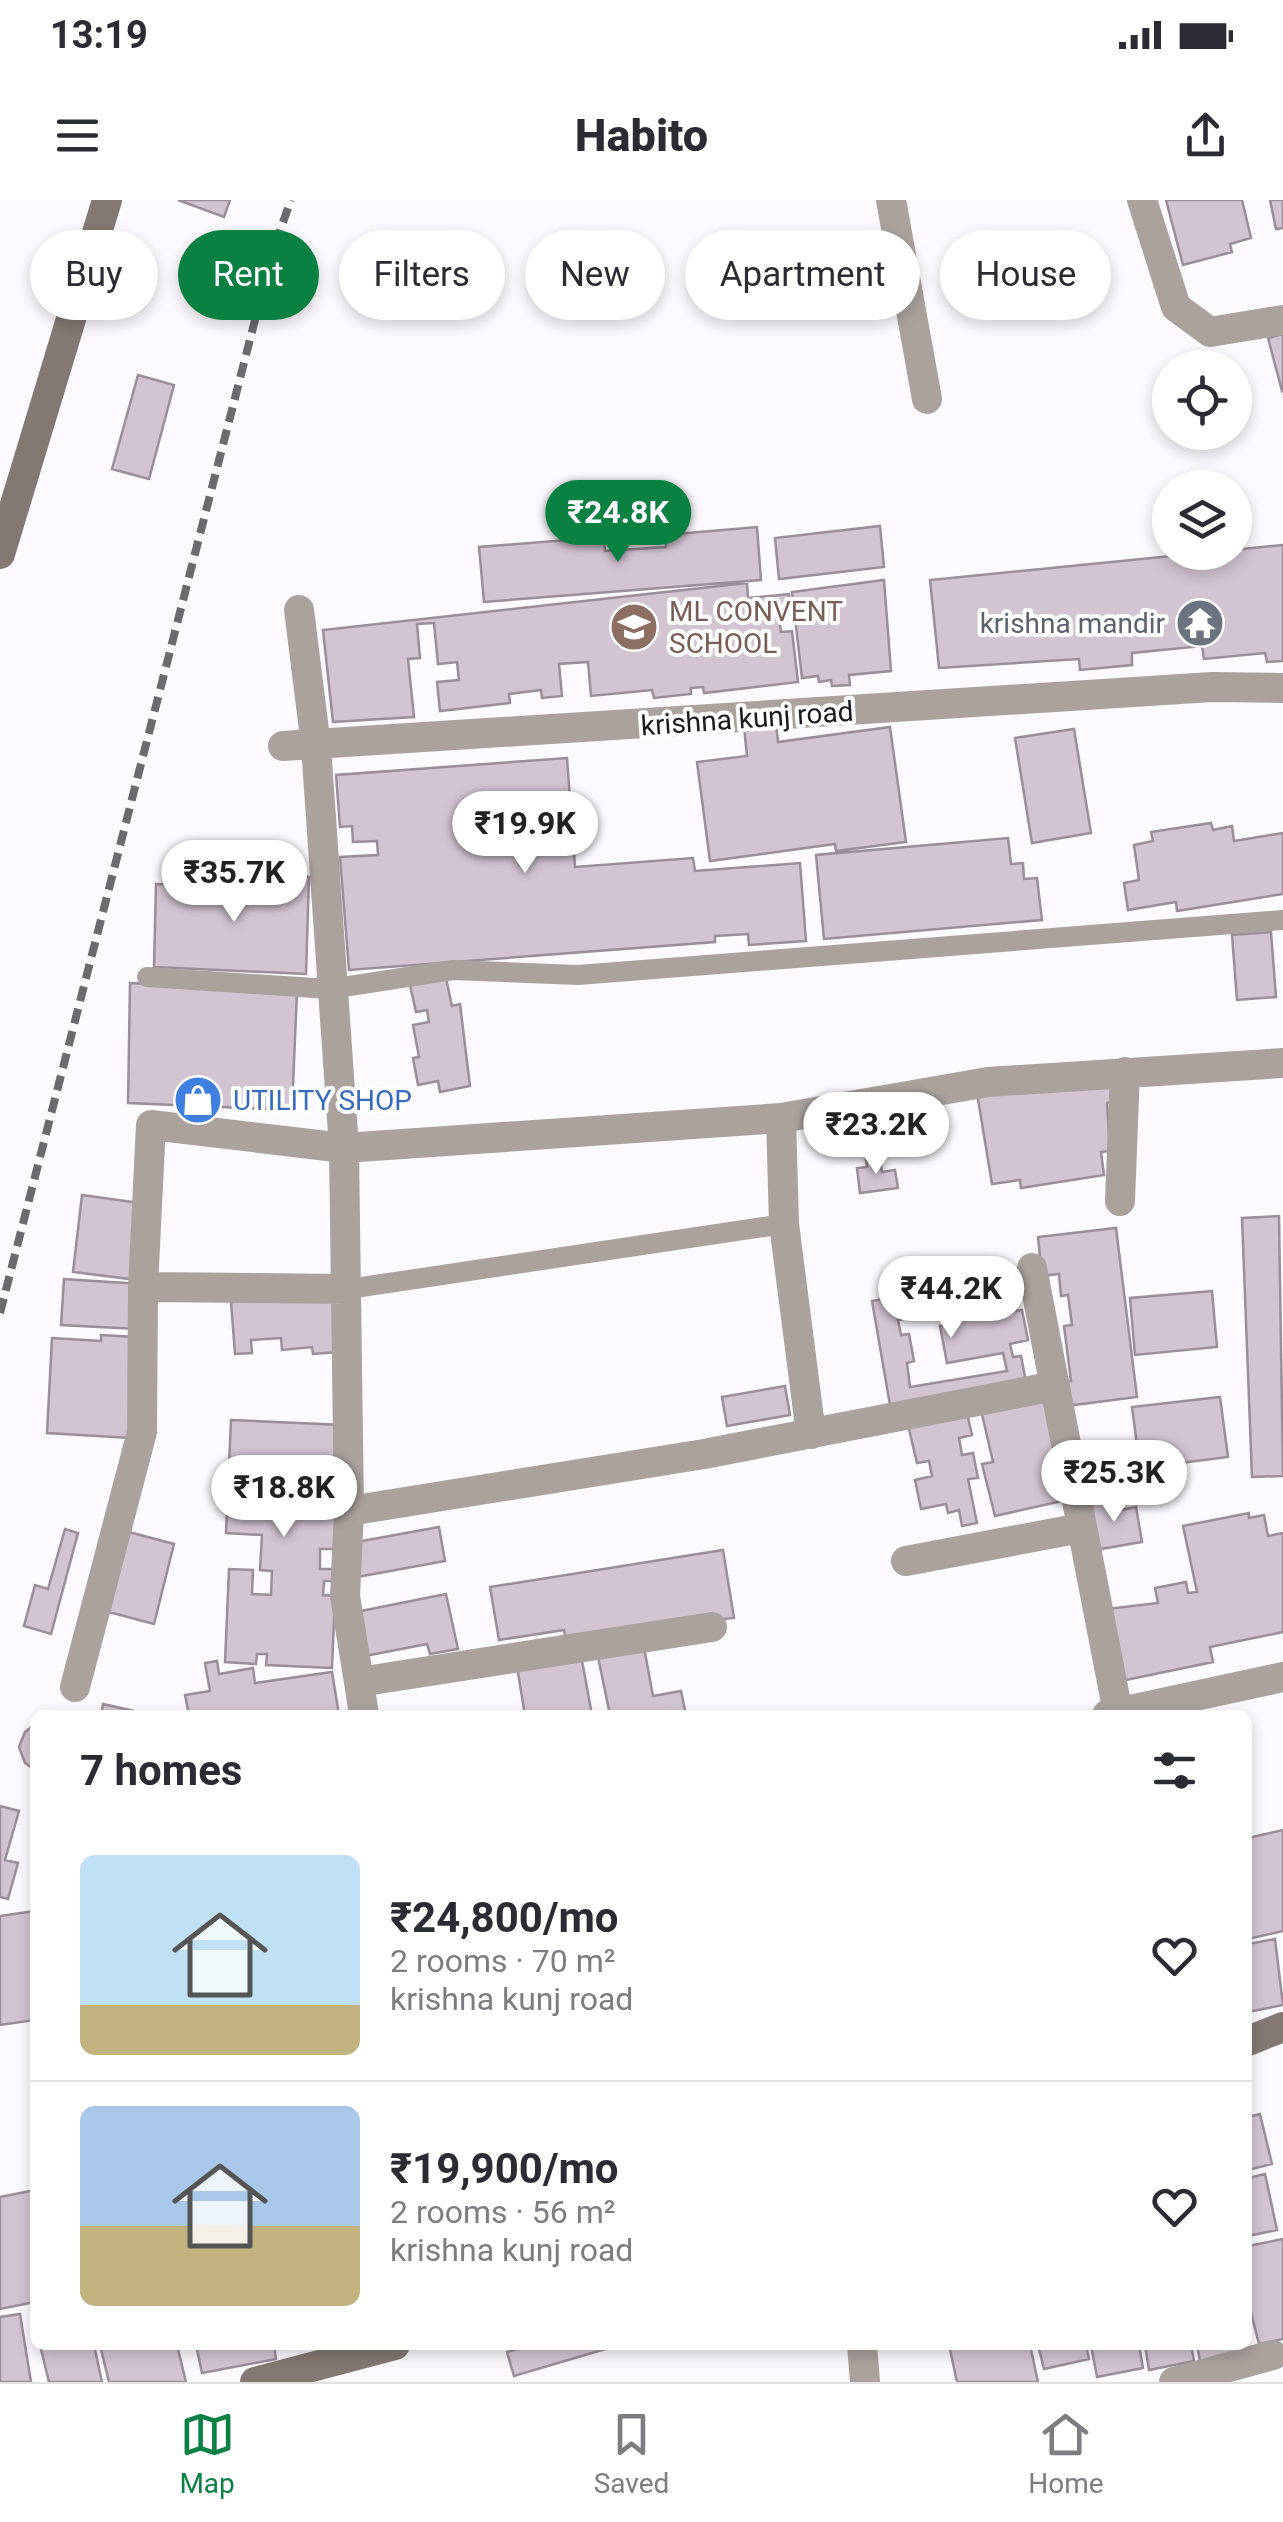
<!DOCTYPE html>
<html lang="en">
<head>
<meta charset="utf-8">
<style>
	body { margin:0; font-family:Roboto,sans-serif; background:#f7f7f7; color:#2b2b33; height:100vh; display:flex; flex-direction:column; font-size:38px; white-space:nowrap }
	* { box-sizing:border-box; margin:0 }
	p { font-size:32px; color:#7c7c81 }
	.icon { flex:none; width:55px; height:55px; fill:none; stroke:currentColor; stroke-width:2; stroke-linecap:round; stroke-linejoin:round }
	.map { position:relative; flex:1; overflow:hidden }
	.side { position:absolute; left:30px; top:1510px; width:1222px; height:640px; display:flex; flex-direction:column; background:#fff; border-radius:15px; box-shadow:0 5px 15px #0003 }
	.side>* { flex:none }
	.banner { position:absolute; left:30px; top:30px; width:1225px; height:90px; display:flex; gap:20px }
	.controls { position:absolute; left:1152px; top:150px; display:grid; gap:20px }
	.controls a { display:grid; place-items:center; width:100px; height:100px; border-radius:50%; background:#fff; box-shadow:0 5px 15px #0003; font-size:50px }
	.price { position:absolute; translate:-50% -85px; padding:0 22px; border-radius:35px; background:#fff; color:#222; font-size:32px; line-height:65px; filter:drop-shadow(0 2px 5px #0008) }
	.price::after { content:''; position:absolute; left:50%; top:60px; width:30px; height:22px; margin-left:-15px; background:inherit; clip-path:polygon(0 0,100% 0,50% 100%) }
	.price.selected { background:#0b8043; color:#fff }
	ul { padding:0; list-style:none }
	li { display:flex; align-items:center; gap:30px; height:250px; padding:0 50px }
	li+li { border-top:2px solid #e1e1e2 }
	li span { display:grid; place-items:center; flex:none; width:280px; height:200px; border-radius:15px; color:#555 }
	li>.icon { margin-inline-start:auto }
	span .icon { width:120px; height:120px; fill:#fffc; stroke-width:1 }
	li b { font-size:42px }
	h2 { display:flex; justify-content:space-between; align-items:center; height:120px; padding:0 50px; font-size:42px }
	.tag { padding:0 35px; border-radius:45px; background:#fff; box-shadow:0 5px 15px #0003; font-size:35px; line-height:90px }
	.tag.selected { background:#0b8043; color:#fff }
	.status { display:flex; justify-content:space-between; align-items:center; height:70px; padding:0 50px; background:#fff; direction:ltr }
	.status svg { height:28px; fill:currentColor }
	header { display:flex; justify-content:space-between; align-items:center; height:130px; padding:0 50px; background:#fff; font-size:45px; font-weight:800 }
	.dock { display:flex; justify-content:space-around; align-items:center; height:140px; border-top:2px solid #e1e1e2; background:#fff; font-size:28px; color:#7c7c81 }
	.dock a { display:grid; justify-items:center; gap:5px }
	.dock .selected { color:#0b8043 }
	.map>svg:first-child { display:block }
	.building { fill:#d3c4d2; stroke:#9b8d9a; stroke-width:2.5 }
	.lines { fill:none; stroke-linecap:round; stroke-linejoin:round }
	.lane { stroke:#aba29e; stroke-width:20 }
	.street { stroke:#aba29e; stroke-width:30 }
	.secondary { stroke:#847872; stroke-width:30 }
	.rail { stroke:#6d6a6f; stroke-width:8; stroke-dasharray:15 8; stroke-linecap:butt }
	.labels { text-anchor:middle; stroke-width:8; stroke-linejoin:round; paint-order:stroke }
	.education-label { font-size:28px; fill:#785e54; stroke:#fff; text-anchor:start }
	.worship-label { font-size:28px; fill:#5b616d; stroke:#fff; text-anchor:end }
	.street-label { font-size:28px; fill:#1c191f; stroke:#fff }
	.shop-label { font-size:28px; fill:#366cbe; stroke:#fff; text-anchor:start }
</style>
</head>
<body>
<div class="status"><b>13:19</b><svg viewBox="0 0 49 12"><path d="M0 12V9h3v3zM5 12V6h3v6zM10 12V3h3v9zM15 12V0h3v12zM26 1h20v11H26zM47 4h2v5h-2z"/></svg></div>
<header><svg class="icon" aria-label="menu" viewBox="0 0 24 24"><path d="M4 6h16M4 12h16M4 18h16"/></svg>Habito<svg class="icon" aria-label="share" viewBox="0 0 24 24"><path d="M12 15V3M7 8l5-5 5 5M5 13v7h14v-7"/></svg></header>
<div class="map">
<svg width="1283" height="2182" viewBox="0 0 1283 2182">
	<rect width="100%" height="100%" fill="#fcfafe"/>
	<path class="building" d="M178,0h52l-6,17z
		M1166,0h76l9,38 -21,6 2,8 -49,13z
		M1270,0h13v28l-7,1z
		M1283,134v56l-1,1 -14,-53z
		M138,175l36,10 -25,94 -37,-10z
		M880,326l4,41 -105,12 -4,-41z
		M757,327l4,53 -277,22 -5,-55 125,-10 1,14 61,-4 -1,-12z
		M1283,345v116l-16,1 -2,-9 -61,6 -2,-13 -70,7v12l-52,5 -1,-11 -140,9 -9,-88z
		M884,380l7,91 -42,4 1,10 -18,1 -1,-6 -12,2 -1,-6 -16,2 -10,-86z
		M747,383l1,15 41,-4 2,16 -13,1 3,21 11,-1 6,51 -94,11 -1,-6 -12,1v6l-37,4 -2,-8 -61,6 -3,-34 -29,2 3,32 -20,2 -1,-8 -32,4 1,9 -70,8 -3,-29 22,-2 -2,-18 -19,2 -4,-41 -17,1 3,34 -12,1 6,58 -81,5 -10,-92z
		M776,523l2,19 112,-15 16,115 -70,9 -1,-7 -125,17 -13,-99 50,-6 -3,-29z
		M1074,529l17,104 -59,10 -17,-105z
		M567,558l8,109 118,-9 2,13 105,-8 6,78 -57,4 -1,-11 -33,2v6l-366,28 -9,-113 38,-2 -1,-14 -24,1 -1,-16 -12,1 -4,-52z
		M1211,623l2,7 19,-4 2,15 49,-8v61l-106,17 -1,-9 -48,8 -4,-27 15,-3 -5,-35 19,-4 -2,-9z
		M1008,638l3,26 12,-1 1,16 13,-1 5,42 -218,19 -8,-84z
		M232,675l77,2 -3,97 -152,-7 2,-83 76,3z
		M1271,732l5,65 -39,3 -5,-65z
		M446,778l6,28 8,-2 10,82 -30,6 -2,-11 -20,4 -5,-27 6,-1 -6,-32 16,-3 -2,-12 -11,2 -6,-27z
		M130,783l167,8 -5,119 -164,-7z
		M1113,871l5,29 -11,3 3,48 -9,1 3,23 -83,13 -1,-8 -28,4 -15,-91z
		M880,957l2,15 13,-2 3,18 -38,5 -3,-25 10,-1 -1,-8z
		M82,995l58,8 -10,76 -57,-7z
		M1279,1016l4,260 -31,1 -10,-259z
		M1116,1028l21,169 -71,9 -3,-24 8,-1 -7,-55 8,-1 -4,-30 -7,1 -2,-22 -17,2 -4,-39z
		M64,1079l76,5 -3,45 -76,-4z
		M978,1086l1,5 25,-4 4,25 14,-2 6,30 -18,4 3,13 8,-1 5,26 -136,23 -18,-104 67,-12 4,22 -45,9 3,15 8,-1 5,27 -7,2 3,24 97,-16 -4,-18 -56,10 -7,-37 16,-3 -4,-20 16,-3 -3,-12z
		M1212,1091l5,56 -82,8 -5,-57z
		M334,1095l4,57 -25,2 -1,-7 -30,3 -1,-12 -30,2 1,13 -17,1 -4,-52z
		M101,1135l35,2 -6,101 -83,-5 5,-95 49,3z
		M785,1186l5,29 -63,11 -5,-29z
		M1047,1195l17,74 -8,2 6,30 -67,15 -13,-52 11,-2 -12,-52z
		M1220,1197l8,60 -88,11 -8,-61z
		M967,1213l5,22 -13,3 3,17 11,-2 5,25 -10,1 9,44 -15,3 -3,-16 -11,3 -2,-9 -25,5 -6,-29 17,-4 -3,-15 -12,2 -9,-38z
		M231,1220l112,5 -6,124h-17v20h14v12h-10l-1,14 12,1 -3,72 -66,-3 1,-11h-10l-1,10 -31,-2 4,-93 24,1 -1,24 19,1 1,-24 -12,-1 2,-35 -36,-2z
		M1118,1300l2,10 16,-3 6,35 -47,8 -8,-45z
		M1249,1313v5l15,-3 4,21 15,-3v99l-73,15 3,15 -92,19 -14,-72 51,-6 -3,-15 31,-6 2,11 9,-1 -14,-66z
		M439,1327l6,34 -88,16 -6,-34z
		M65,1329l13,4 -27,101 -27,-8 11,-41 13,4z
		M129,1332l45,12 -20,80 -45,-12z
		M723,1350l11,68 -169,18 -1,-6 -65,10 -9,-53z
		M446,1394l12,55 -28,5 -3,-10 -62,12 -9,-44z
		M643,1442l10,54 28,-5 5,24h-76l-13,-63z
		M581,1455l11,60h-67l-8,-48z
		M217,1461l2,13 34,-6 2,15 77,-11 7,43h-150l-4,-20 25,-4 -5,-28z
		M103,1504l49,11h-51z
		M35,1524v46l-10,-7 -6,-16 6,-15z
		M0,1606l19,5 -14,49 13,3 -10,36 -8,-2z
		M1283,1630v101l-35,8v-101z
		M35,1711v109l-35,5v-109z
		M1275,1739l8,66 -35,7v-68z
		M1260,1914l12,50 -24,6v-53z
		M1265,1974l12,56 -29,6v-58z
		M35,1990v112l-35,7v-112z
		M1283,2039v100l-24,5 -11,-43v-55z
		M20,2114l11,68h-31v-65z
		M40,2145h54l8,37h-53z
		M100,2145h77l9,37h-77z
		M196,2145h78l2,14 -74,14z
		M531,2145h88l-105,31 -7,-24z
		M949,2145h81l8,37h-81z
		M1038,2145h48l3,14 -45,10z
		M1091,2145h48l4,23 -46,9z
		M1145,2145h46l3,16 -45,9z
		M1197,2145h39l2,9 -38,7z"/>
	<g class="lines">
		<path class="lane" d="M147,777l183,12 123,-19 125,5 705,-55
			M348,1089l436,-65"/>
		<path class="street" d="M891,0l36,199
			M1142,0l34,107 34,25 73,-12
			M299,410l17,136 28,402 5,363 -4,85 14,86
			M283,546l929,-59 71,1
			M781,918l3,106 27,210
			M1120,1001l5,-129
			M1032,1068l86,445
			M143,1087l205,2
			M349,1311l355,-57 351,-68
			M906,1361l175,-33
			M75,1487l67,-255 1,-145 8,-162 193,23 437,-30 207,-36 295,-19
			M364,1515l-5,-33 353,-55
			M1107,1515l176,-38
			M862,2145l3,37
			M1174,2182l99,-27"/>
		<path class="secondary" d="M0,354l107,-354
			M1248,1841l35,-14
			M255,2182l140,-37"/>
		<path class="rail" d="M0,1113l273,-1063 18,-50"/>
	</g>
	<defs>
		<g id="temple-disc" transform="scale(2.5)"><circle r="9.5" fill="#6b7280" stroke="#fff"/><path d="M0-6L5-2H3V0L6.5 2.5H4V6H1.5V3h-3V6H-4V2.5H-6.5L-3 0V-2H-5Z" fill="#fff"/></g>
		<g id="school-disc" transform="scale(2.5)"><circle r="9.5" fill="#8d6e63" stroke="#fff"/><path d="M0-5L7-2L0 1L-7-2ZM-4 1L0 2.5L4 1V4Q0 6-4 4Z" fill="#fff"/></g>
		<g id="shop-disc" transform="scale(2.5)"><circle r="9.5" fill="#3f7fe0" stroke="#fff"/><path d="M-5-2.5h2.3a2.7 3.5 0 0 1 5.4 0H5L5.5 6h-11ZM-1.5-2.5h3a1.5 2.3 0 0 0-3 0Z" fill="#fff"/></g>
	</defs>
	<g fill-rule="evenodd">
		<use href="#temple-disc" x="1200" y="423"/>
		<use href="#school-disc" x="634" y="427"/>
		<use href="#shop-disc" x="198" y="900"/>
	</g>
	<g class="labels">
		<g class="education-label">
			<text x="669" y="421">ML CONVENT<tspan x="669" dy="32">SCHOOL</tspan></text>
		</g>
		<g class="worship-label">
			<text x="1165" y="433">krishna mandir</text>
		</g>
		<g class="street-label">
			<text transform="translate(747 518) rotate(-4)" y="10">krishna kunj road</text>
		</g>
		<g class="shop-label">
			<text x="233" y="910">UTILITY SHOP</text>
		</g>
	</g>
</svg>
<div class="controls">
<a><svg class="icon" aria-label="locate" viewBox="0 0 24 24"><circle cx="12" cy="12" r="6"/><path d="M12 2v4M12 18v4M2 12h4M18 12h4"/></svg></a>
<a><svg class="icon" aria-label="layers" viewBox="0 0 24 24"><path d="M12 4l9 5-9 5-9-5zM3 14l9 5 9-5"/></svg></a>
</div>
<b class="price selected" style="left:618px;top:365px">₹24.8K</b>
<b class="price" style="left:525px;top:676px">₹19.9K</b>
<b class="price" style="left:234px;top:725px">₹35.7K</b>
<b class="price" style="left:876px;top:977px">₹23.2K</b>
<b class="price" style="left:951px;top:1141px">₹44.2K</b>
<b class="price" style="left:1114px;top:1325px">₹25.3K</b>
<b class="price" style="left:284px;top:1340px">₹18.8K</b>
<div class="banner">
<a class="tag">Buy</a>
<a class="tag selected">Rent</a>
<a class="tag">Filters</a>
<a class="tag">New</a>
<a class="tag">Apartment</a>
<a class="tag">House</a>
</div>
<section class="side">
<h2>7 homes<svg class="icon" aria-label="filters" viewBox="0 0 24 24"><path d="M4 7h16M4 17h16"/><circle cx="9" cy="7" r="2"/><circle cx="15" cy="17" r="2"/></svg></h2>
<ul>
<li><span style="background:linear-gradient(#bfe0f5 75%,#c2b280 0)"><svg class="icon" aria-label="home" viewBox="0 0 24 24"><path d="M3 11l9-7 9 7M6 9v11h12V9"/></svg></span><div><b>₹24,800/mo</b><p>2 rooms · 70 m²</p><p>krishna kunj road</p></div><svg class="icon" aria-label="heart" viewBox="0 0 24 24"><path d="M12 20l-8-8c-3-5 5-10 8-4 3-6 11-1 8 4z"/></svg></li>
<li><span style="background:linear-gradient(#a9c7e8 60%,#c2b280 0)"><svg class="icon" aria-label="home" viewBox="0 0 24 24"><path d="M3 11l9-7 9 7M6 9v11h12V9"/></svg></span><div><b>₹19,900/mo</b><p>2 rooms · 56 m²</p><p>krishna kunj road</p></div><svg class="icon" aria-label="heart" viewBox="0 0 24 24"><path d="M12 20l-8-8c-3-5 5-10 8-4 3-6 11-1 8 4z"/></svg></li>
</ul>
</section>
</div>
<nav class="dock">
<a class="selected"><svg class="icon" aria-label="map" viewBox="0 0 24 24"><path d="M3 6l6-2 6 2 6-2v14l-6 2-6-2-6 2zM9 4v14M15 6v14"/></svg>Map</a>
<a><svg class="icon" aria-label="saved" viewBox="0 0 24 24"><path d="M7 4h10v16l-5-4-5 4z"/></svg>Saved</a>
<a><svg class="icon" aria-label="home" viewBox="0 0 24 24"><path d="M3 11l9-7 9 7M6 9v11h12V9"/></svg>Home</a>
</nav>
</body>
</html>
